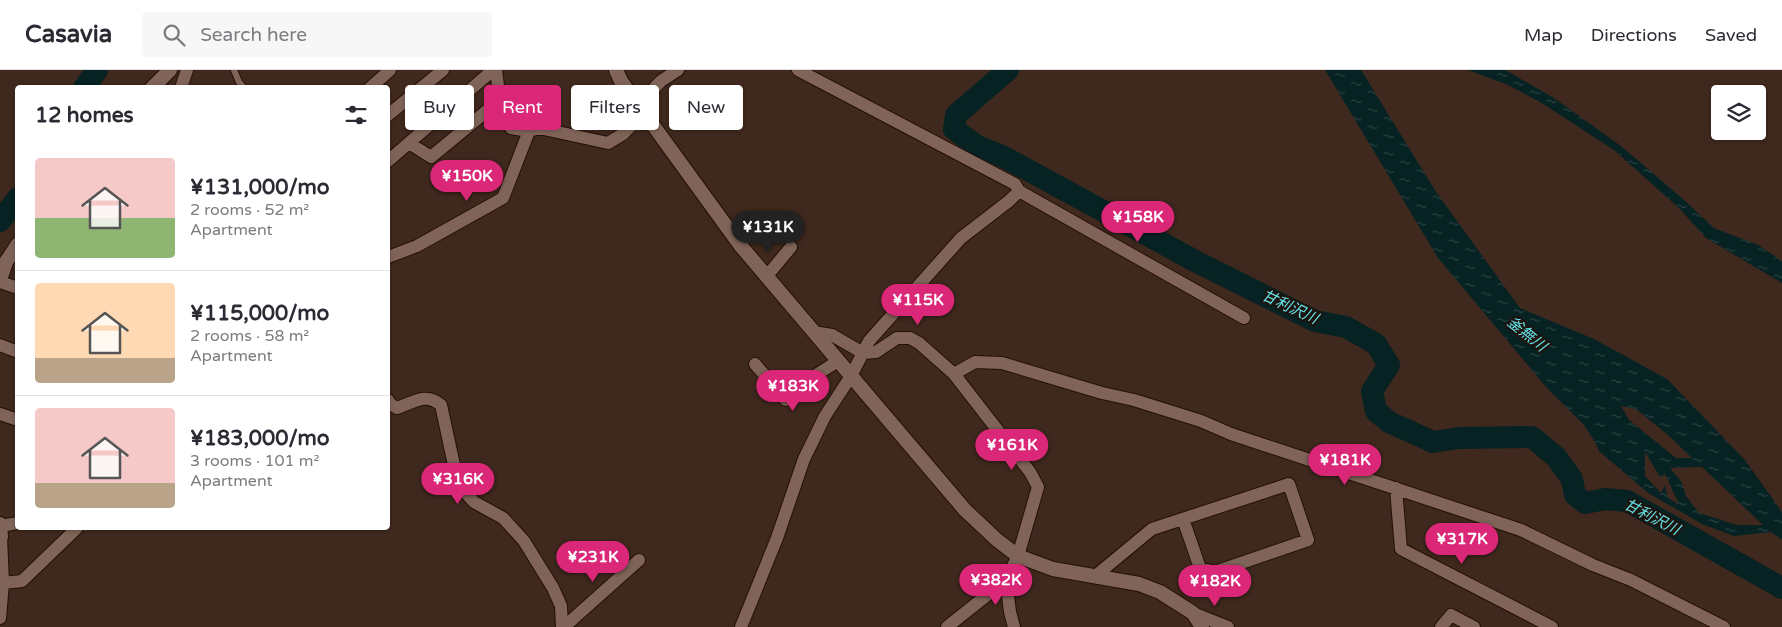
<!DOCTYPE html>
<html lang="en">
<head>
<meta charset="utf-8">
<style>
	body { margin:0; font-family:"Varela Round","Noto Sans JP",sans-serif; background:#f7f7f7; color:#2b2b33; height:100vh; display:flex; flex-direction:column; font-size:19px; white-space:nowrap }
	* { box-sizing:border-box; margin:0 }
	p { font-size:16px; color:#7c7c81 }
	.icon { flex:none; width:28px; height:28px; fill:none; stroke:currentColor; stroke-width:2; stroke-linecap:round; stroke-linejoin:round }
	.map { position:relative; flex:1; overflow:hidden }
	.sheet { position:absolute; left:15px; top:15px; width:375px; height:445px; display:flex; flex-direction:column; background:#fff; border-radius:5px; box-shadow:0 1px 4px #0004 }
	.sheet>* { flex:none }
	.banner { position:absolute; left:405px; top:15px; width:475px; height:45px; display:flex; gap:10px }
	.buttons { position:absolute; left:1711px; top:15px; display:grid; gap:10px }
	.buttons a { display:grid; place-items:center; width:55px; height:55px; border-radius:5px; background:#fff; box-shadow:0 1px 4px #0004; font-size:25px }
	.price { position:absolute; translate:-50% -42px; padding:0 11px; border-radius:18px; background:#db2777; color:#fff; font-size:16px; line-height:32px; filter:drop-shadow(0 1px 2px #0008) }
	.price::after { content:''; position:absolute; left:50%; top:30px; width:15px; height:11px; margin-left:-8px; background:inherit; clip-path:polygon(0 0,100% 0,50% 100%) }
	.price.selected { background:#222; color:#fff }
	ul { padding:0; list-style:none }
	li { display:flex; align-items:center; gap:15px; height:125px; padding:0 20px }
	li+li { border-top:1px solid #e1e1e2 }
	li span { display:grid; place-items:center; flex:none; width:140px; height:100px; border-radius:5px; color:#555 }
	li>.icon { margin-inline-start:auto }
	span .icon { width:60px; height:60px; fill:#fffc; stroke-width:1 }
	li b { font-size:21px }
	h2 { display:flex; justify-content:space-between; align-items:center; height:60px; padding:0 20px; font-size:21px }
	.pill { padding:0 18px; border-radius:5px; background:#fff; box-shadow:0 1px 4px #0004; font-size:18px; line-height:45px }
	.pill.selected { background:#db2777; color:#fff }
	header { display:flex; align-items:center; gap:30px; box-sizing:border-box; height:70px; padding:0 25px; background:#fff; border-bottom:1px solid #e1e1e2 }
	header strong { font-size:24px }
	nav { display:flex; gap:28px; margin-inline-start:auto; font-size:18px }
	.search { width:350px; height:45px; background:#f7f7f7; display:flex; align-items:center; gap:12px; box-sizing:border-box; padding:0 18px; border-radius:5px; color:#7c7c81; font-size:19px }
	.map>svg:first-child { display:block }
	.water { fill:url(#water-ripples); fill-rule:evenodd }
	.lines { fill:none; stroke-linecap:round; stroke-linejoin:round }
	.river { stroke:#062223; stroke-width:22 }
	.service-casing { stroke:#251006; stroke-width:8 }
	.minor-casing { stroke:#251006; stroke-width:14 }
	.tertiary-casing { stroke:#251006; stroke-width:16 }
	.service { stroke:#806459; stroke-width:6 }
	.minor { stroke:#806459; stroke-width:12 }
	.tertiary { stroke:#806459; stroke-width:14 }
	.labels { text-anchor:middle; stroke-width:4.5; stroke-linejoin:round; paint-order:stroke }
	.water-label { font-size:15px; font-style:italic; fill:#65e4e9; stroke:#1e140f }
</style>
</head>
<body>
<header>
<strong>Casavia</strong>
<div class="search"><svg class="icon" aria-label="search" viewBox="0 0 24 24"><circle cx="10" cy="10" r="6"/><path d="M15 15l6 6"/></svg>Search here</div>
<nav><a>Map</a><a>Directions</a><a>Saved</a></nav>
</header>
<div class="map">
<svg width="1782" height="557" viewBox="0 0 1782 557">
	<defs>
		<pattern id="water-ripples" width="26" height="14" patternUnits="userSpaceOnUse" patternTransform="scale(1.25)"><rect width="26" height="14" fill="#062223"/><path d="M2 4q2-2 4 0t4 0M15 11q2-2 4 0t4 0" fill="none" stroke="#2b4242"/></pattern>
	</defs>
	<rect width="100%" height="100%" fill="#3f281d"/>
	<path class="water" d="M1325,0h36l75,122 84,116 74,31 73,40 78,81 37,52v28l-11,-8 -37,4 -30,-11 -56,-32 -49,-42 -4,-9 -11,-17 -37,-37 -109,-130zM1621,336l15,3 32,26 24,23h-16l-47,-38zM1645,382l15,25 5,-3 14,30 -11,-6 -3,-13 -4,8 -16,-17zM1702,397l61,58h-26l-38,-12 -13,-17 -5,-15 -11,-13z
		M1468,0h37l49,28 67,48 62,53 31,29 44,17 24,16v22l-76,-45 -26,-29 -66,-59 -74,-48 -32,-17z"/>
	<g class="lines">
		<path class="river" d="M1008,0l-52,45 -2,14 23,17 27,11 191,104 120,60 31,6 30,17 13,21 -17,26 4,20 13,11 44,20 26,-4 73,-1 24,20 16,22 3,16 10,8 20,-4 22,2 155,87
			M84,18l13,-18
			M0,151l18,-23"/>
		<g class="service-casing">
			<path id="service" d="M234,0l5,12 5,6"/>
		</g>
		<g class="minor-casing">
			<path id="minor" d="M496,0l6,47 9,11 18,3 10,-3 69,15 15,-9 21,-22
				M798,0l217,114 4,7 225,127
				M181,18l6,-18
				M370,18l20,-18
				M638,35l23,-24 17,-11
				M388,45l55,-45
				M409,73l22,14 69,-57
				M388,91l105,-91
				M388,187l29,-11 86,-48 26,-67
				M766,207l25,-30
				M0,212l18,6
				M813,262l19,3 31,18 13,-1 21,-14h13l9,5 35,31 76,98 8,15 -20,69 -12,24 -59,47
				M0,275l18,7
				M755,294l31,36 8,-11 44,-28
				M954,304l21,-12 27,1 100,30 32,7 67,21 30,13 290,96 72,35 38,15 93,47
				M388,330l2,4 7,4c17,-6 29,-16 44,-3l16,74 5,10 12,13 29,16 21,23 29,47 8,18 1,21
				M0,344l18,6
				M1396,418l5,61 151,78
				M0,456l18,-3
				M1094,507l58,-48 137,-45 19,56 -93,32 -15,-4 -17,-49
				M1006,510l4,32 4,15
				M3,513l19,-2 55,-53
				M1193,543l35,14
				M0,548l3,-35 -2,-46
				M564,557l75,-67
				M741,557l36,-89 27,-79 21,-43 26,-40 18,-35 92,-103 48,-37 10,-10
				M1441,557l10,-12 23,12"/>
		</g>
		<g class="tertiary-casing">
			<path id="tertiary" d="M616,0l5,11 119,164 225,265 32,30 21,16 35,13 86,15 21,8 33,21 9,14
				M152,18l18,-18
				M0,210l6,-18 12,-18
				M0,454l1,13"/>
		</g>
		<use href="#service" class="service"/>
		<use href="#minor" class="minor"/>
		<use href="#tertiary" class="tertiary"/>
	</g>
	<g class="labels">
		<g class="water-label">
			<text transform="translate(1290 237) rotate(25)" y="5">甘利沢川</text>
			<text transform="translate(1527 264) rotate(39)" y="5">釜無川</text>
			<text transform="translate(1652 447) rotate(27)" y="5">甘利沢川</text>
		</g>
	</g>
</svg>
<div class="buttons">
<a><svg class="icon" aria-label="layers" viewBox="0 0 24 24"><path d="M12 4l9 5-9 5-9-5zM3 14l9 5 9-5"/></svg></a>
</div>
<b class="price" style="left:467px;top:132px">¥150K</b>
<b class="price" style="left:1138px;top:173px">¥158K</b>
<b class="price selected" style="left:768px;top:183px">¥131K</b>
<b class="price" style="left:918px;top:256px">¥115K</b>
<b class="price" style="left:793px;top:342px">¥183K</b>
<b class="price" style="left:1012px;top:401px">¥161K</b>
<b class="price" style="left:1345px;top:416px">¥181K</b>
<b class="price" style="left:458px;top:435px">¥316K</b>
<b class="price" style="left:1462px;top:495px">¥317K</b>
<b class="price" style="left:593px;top:513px">¥231K</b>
<b class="price" style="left:996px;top:536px">¥382K</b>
<b class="price" style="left:1215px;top:537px">¥182K</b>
<div class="banner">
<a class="pill">Buy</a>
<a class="pill selected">Rent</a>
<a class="pill">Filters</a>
<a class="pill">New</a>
</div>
<section class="sheet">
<h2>12 homes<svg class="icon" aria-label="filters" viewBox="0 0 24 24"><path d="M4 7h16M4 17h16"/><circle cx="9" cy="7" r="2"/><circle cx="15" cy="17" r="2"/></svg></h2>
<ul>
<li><span style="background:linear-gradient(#f6c9c9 60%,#8fb573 0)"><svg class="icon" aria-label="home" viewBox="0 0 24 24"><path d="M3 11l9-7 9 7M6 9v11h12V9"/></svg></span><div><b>¥131,000/mo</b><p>2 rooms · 52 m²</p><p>Apartment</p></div></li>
<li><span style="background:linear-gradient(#ffd9b3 75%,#b9a48a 0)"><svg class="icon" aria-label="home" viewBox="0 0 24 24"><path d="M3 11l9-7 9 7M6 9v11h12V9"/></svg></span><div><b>¥115,000/mo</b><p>2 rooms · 58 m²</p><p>Apartment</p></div></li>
<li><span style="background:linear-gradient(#f6c9c9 75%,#b9a48a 0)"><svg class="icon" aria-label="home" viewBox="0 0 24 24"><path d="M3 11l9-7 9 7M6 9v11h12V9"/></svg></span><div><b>¥183,000/mo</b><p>3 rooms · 101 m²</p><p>Apartment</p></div></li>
</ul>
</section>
</div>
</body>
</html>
